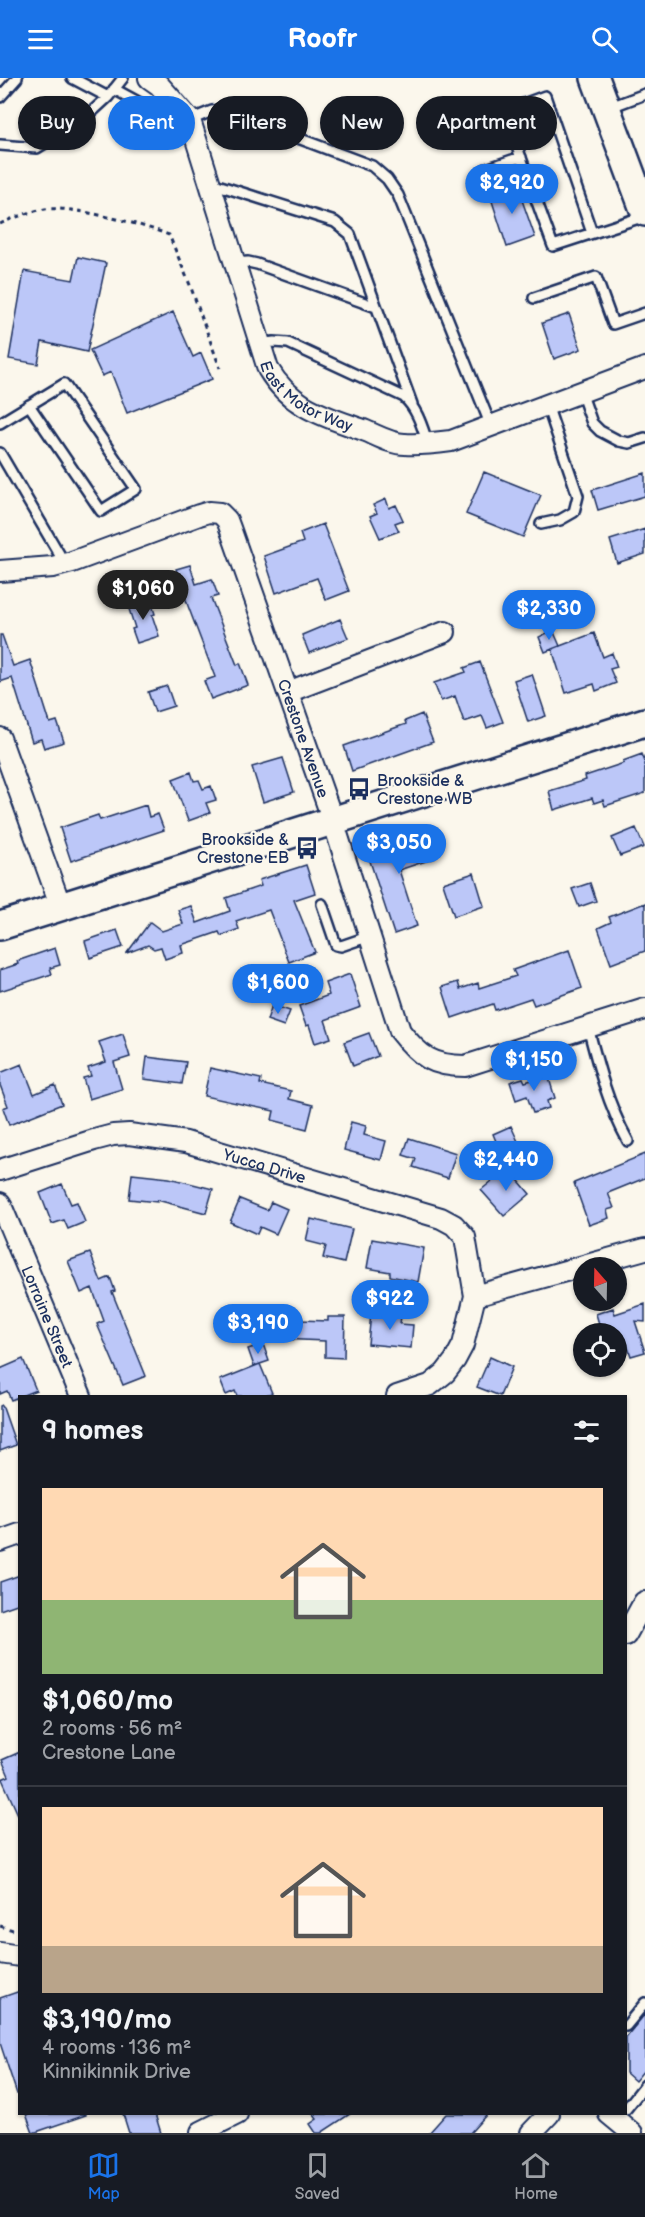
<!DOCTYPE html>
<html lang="en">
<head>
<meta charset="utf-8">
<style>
	body { margin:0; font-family:"Balsamiq Sans",sans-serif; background:#242831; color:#f1f3f6; height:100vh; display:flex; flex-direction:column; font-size:22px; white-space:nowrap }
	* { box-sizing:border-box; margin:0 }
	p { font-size:20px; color:#9ea1a6 }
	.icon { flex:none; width:33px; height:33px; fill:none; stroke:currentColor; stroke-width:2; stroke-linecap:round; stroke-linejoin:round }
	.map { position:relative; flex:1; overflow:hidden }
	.details { position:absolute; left:18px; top:1317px; width:609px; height:720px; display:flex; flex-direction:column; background:#171b24; border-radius:0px; box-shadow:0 2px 4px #0004 }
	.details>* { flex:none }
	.top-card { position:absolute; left:18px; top:18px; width:609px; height:54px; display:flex; gap:12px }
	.needle { width:39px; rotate:340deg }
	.tools { position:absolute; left:573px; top:1179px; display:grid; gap:12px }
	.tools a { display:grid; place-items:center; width:54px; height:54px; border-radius:50%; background:#171b24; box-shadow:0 2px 4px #0004; font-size:30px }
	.price { position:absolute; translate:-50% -51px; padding:0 14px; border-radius:21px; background:#1a73e8; color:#fff; font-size:20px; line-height:39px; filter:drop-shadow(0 2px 3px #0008) }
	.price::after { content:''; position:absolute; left:50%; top:36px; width:18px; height:14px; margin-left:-9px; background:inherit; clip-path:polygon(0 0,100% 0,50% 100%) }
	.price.selected { background:#222; color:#fff }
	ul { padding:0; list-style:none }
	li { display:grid; align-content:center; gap:12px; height:318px; padding:0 24px }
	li+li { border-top:2px solid #363941 }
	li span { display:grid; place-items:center; height:186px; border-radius:0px; color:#555 }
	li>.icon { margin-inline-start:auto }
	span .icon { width:108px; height:108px; fill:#fffc; stroke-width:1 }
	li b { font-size:26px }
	h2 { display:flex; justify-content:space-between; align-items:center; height:72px; padding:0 24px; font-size:26px }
	.chip { padding:0 21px; border-radius:27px; background:#171b24; box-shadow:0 2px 4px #0004; font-size:21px; line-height:54px }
	.chip.selected { background:#1a73e8; color:#fff }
	header { display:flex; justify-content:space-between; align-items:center; height:78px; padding:0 24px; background:#1a73e8; color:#fff; font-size:27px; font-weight:700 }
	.tabs { display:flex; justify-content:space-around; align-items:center; height:84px; border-top:2px solid #363941; background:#171b24; font-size:16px; color:#9ea1a6 }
	.tabs a { display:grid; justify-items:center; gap:3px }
	.tabs .selected { color:#1a73e8 }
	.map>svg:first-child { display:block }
	.building { fill:#bcc7f8; stroke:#1b2f5e; stroke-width:1.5 }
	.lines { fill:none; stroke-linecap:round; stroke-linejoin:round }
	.lane-casing { stroke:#1b2f5e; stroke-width:14 }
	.street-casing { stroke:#1b2f5e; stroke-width:24 }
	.secondary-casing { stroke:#1b2f5e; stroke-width:32 }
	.path { stroke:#1b2f5e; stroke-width:3; stroke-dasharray:4.5 4.5; stroke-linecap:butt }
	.lane { stroke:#fbf7ec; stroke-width:9 }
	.street { stroke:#fbf7ec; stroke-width:20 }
	.secondary { stroke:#fbf7ec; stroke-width:27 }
	.labels { text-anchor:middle; stroke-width:4.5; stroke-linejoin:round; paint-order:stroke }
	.street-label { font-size:16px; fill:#1b2f5e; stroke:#fbf7ec }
	.poi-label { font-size:16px; fill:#1b2f5e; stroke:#fbf7ec; text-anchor:start }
</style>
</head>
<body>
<header><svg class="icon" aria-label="menu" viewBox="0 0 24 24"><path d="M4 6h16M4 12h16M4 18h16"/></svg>Roofr<svg class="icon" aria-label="search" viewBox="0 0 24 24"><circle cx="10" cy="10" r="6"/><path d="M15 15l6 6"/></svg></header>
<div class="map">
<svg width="645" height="2055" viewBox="0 0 645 2055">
	<rect width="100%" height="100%" fill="#fbf7ec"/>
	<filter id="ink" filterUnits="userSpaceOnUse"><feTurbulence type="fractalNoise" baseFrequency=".0167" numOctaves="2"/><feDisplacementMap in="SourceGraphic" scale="12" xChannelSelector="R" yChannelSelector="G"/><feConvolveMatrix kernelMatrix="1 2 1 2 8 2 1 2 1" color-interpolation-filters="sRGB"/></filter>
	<g filter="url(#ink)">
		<path class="building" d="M516,105l19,54 -28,10 -18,-55z
			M78,179l28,6 -19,89 -45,-10 -4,22 -29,-5 15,-88 49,9z
			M173,234l20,45 8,-4 11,26 -85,34 -16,-41 -9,4 -12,-26z
			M569,236l12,35 -27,10 -12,-36z
			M484,394l57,23 -18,42 -57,-23z
			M645,395v23l-47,14 -6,-20z
			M386,421l3,9 7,-3 7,15 -8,3 4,8 -19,7 -10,-22 7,-3 -4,-8z
			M323,446l26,67 -23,9 -9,-22 -41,15 -12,-37 39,-14 -3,-9z
			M645,451v25l-28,9 -7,-23z
			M190,487l6,19 16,-5 6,17 -7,2 26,67 3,-2 8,22 -37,14 -7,-18 11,-4 -27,-71 -12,-37z
			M150,520l5,16 -3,1 7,21 -22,7 -5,-14 3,-1 -7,-22z
			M340,541l8,19 -39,15 -7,-18z
			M553,552l7,16 -15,6 -6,-15z
			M594,555l9,24 9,-4 5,14 -7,2 6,14 -20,8 -2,-7 -28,9 -14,-44z
			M0,557h2l11,31 17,-6 20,63 7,-2 7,21 -20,6 -3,-9 -9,3 -20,-64 -12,4z
			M480,584l23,60 -16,6 -5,-12 -18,6 -9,-26 -14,5 -7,-18 32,-11 -2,-4z
			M532,596l14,42 -18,6 -14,-42z
			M167,608l7,20 -19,6 -7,-20z
			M422,636l11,28 -81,29 -8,-25 62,-22 -1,-3z
			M642,676l3,8v31l-40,13 -2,-6 -9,3 -2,-5 -38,12 -5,-19 37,-11 -1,-4 39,-13 -1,-2z
			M283,680l11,34 -31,10 -11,-35z
			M191,694l3,9 5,-1 4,9 8,-3 5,14 -10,3 4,10 -22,8 -15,-42z
			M146,727l3,12 9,-3 6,16 -93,31 -11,-33 38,-13 2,5z
			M636,750l8,19 -24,9 -8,-18z
			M426,752l9,28 -36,12 18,56 -23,8 -28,-85z
			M306,787l9,28 -21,7 21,52 -26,10 -20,-52 -33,11 3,8 -18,7 -2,-4 -38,13 2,8 -18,6 -4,-12 -7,2 -6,-4 -21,8 23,-31 12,9 21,-7 -5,-14 13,-4 6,17 33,-12 -4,-13 35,-12 -2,-6z
			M474,795l10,33 -30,10 -11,-33z
			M590,805l6,18 -17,6 -7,-18z
			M645,825v48l-34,13 -13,-36 13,-6 -2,-5z
			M117,852l6,17 -33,11 -5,-17z
			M55,870l5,17 -10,3 2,6 -52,17v-21l18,-6 -1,-3z
			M569,872l13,38 -48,17 -3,-7 -36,12 -2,-6 -41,14 -10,-31 16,-5 2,7 18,-6 1,5 37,-12 -3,-6z
			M350,896l11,33 -36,13 6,18 -16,5 -6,-18 -3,1 -7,-20 30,-11 -4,-12z
			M272,927l18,6 -6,15 -17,-6z
			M369,955l9,23 -25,10 -9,-24z
			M123,956l7,23 -16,5 8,27 -33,10 -6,-21 8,-2 -3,-8 18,-6 -7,-20z
			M147,979l39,5 -4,22 -38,-5z
			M22,986l12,30 21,-9 7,19 -53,21 -6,-17 5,-2 -8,-21v-12z
			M210,990l51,11 -1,5 31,7 -2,8 24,6 -6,24 -35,-9 2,-9 -70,-15z
			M548,997l7,23 -8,3 2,7 -16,5 -6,-17 -11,4 -6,-18 13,-4 2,4z
			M351,1044l15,4 -2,9 22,6 -5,19 -37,-10z
			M511,1048l10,22 -19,8 -9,-22z
			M409,1060l47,15 -8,25 -35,-11 3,-8 -13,-4z
			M645,1076v24l-37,15 6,15 -7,2 2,8 -20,7 -15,-42z
			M508,1090l22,26 -26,22 -23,-26z
			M132,1096l37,4 44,11 -7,24 -49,-13v2l-28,-3z
			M62,1106l9,20 6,-2 8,20 -17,7 -4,-9 -12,4 -12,-31z
			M240,1121l27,11 4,-8 16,7 -11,25 -16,-7 -3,7 -27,-12z
			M311,1141l41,10 -8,34 -21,-5 3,-12 -20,-5z
			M372,1161l52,9 -6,34 -28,-6v-4l-23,-4z
			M90,1175l11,28 9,-4 5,14 -3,1 34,84 -23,9 -26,-61 7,-3 -12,-33 -11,5 -13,-32z
			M645,1226v18l-10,-1 10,31 -14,4 -6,-17 -9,3v-8h-14l-6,-20 17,-6 2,6z
			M280,1234l20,1v7l28,1v-4h17l-1,41 -19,-1v-16l-46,-2z
			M371,1235l30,3 -1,8 13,1 -2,23 -43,-4z
			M263,1266l6,17 -15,5 -6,-17z
			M490,1279l22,10 -12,29 -23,-9z
			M23,1281l13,31 -25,10 -4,-9 -7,3v-25z
			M260,1286l12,29 -10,3h-25l-2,-5 -9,4 -6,-15z
			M2,1327l14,40 -16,6v-45z
			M20,1497v28l-20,7v-28z
			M20,1674v67l-18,-40 7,-3 -7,-16z
			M20,1913v102l-3,1 -17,-51v-45z
			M645,1936v55l-10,12 -9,-8v-36z
			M26,2036h60v1l-53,18z
			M123,2036h32l6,19h-32z
			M313,2036h37l-29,19h-5l-6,-9 7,-5z
			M446,2036h41l-17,19h-41z"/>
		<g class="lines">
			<g class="lane-casing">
				<path id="lane" d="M72,0l36,19
					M114,11l48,26 18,-6
					M0,19l17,-19
					M608,30l37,-14
					M190,42l22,-9 12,-1 148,56 15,13 11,16 93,231
					M0,67l37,3 46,-28 25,-23 15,-19
					M486,91l35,-12
					M211,105l124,39 15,12 62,170
					M592,155l-47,-137 -41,15 49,135 92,-30
					M234,185l14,-1 9,2 119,43
					M534,220l62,-21 17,47 32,-11
					M259,266l15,-2 14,1 116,54c14,13 18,30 24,47
					M581,314l11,31 8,8 19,10 10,2 16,-5
					M0,345l64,-39 72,105 -35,22 -72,-106
					M0,375l65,111
					M541,446l19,-4 14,-8 4,-16 -31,-91
					M322,826l14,41 5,1 29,-10
					M588,949c10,39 20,78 40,114
					M626,1948l19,-23
					M626,2031l19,-24"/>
			</g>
			<g class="street-casing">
				<g id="street">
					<path id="s1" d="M149,0l10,7 31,35 78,249c24,40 57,47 98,62 12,5 26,13 39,13 15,1 31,-1 46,-3l194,-73"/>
					<path id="s2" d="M0,493l53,-4 19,-5 127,-47 10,-3 11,1 7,7 3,8 103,293 67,210c20,26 33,35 65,35l180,-57"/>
					<path d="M288,614l157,-60"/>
					<path d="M0,660l61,169"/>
					<path id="s3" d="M0,1092l94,-30 19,-5 16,-1 57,8 255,76 13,7 11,12 10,59 -12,49 -8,15 -10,13 -15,12 -33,11"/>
					<path id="s4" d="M0,1125l81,193"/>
					<path d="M475,1218l170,-47"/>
					<path d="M0,1463l20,-7"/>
					<path d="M626,1557l18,-33"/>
					<path d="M0,1875l20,3"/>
					<path d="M609,2036l23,19"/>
					<path d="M201,2054l36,-18"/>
					<path d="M531,2055l18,-19"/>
				</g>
			</g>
			<g class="secondary-casing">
				<path id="secondary" d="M595,0l50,134
					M0,848l645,-204"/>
			</g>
			<path class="path" d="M0,146c13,-6 31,-13 45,-15 28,-3 97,15 124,26l21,50 30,83
				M0,1848l20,6"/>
			<use href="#lane" class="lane"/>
			<use href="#street" class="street"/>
			<use href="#secondary" class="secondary"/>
		</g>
	</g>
	<defs>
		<g id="bus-bare" transform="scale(1.8)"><path d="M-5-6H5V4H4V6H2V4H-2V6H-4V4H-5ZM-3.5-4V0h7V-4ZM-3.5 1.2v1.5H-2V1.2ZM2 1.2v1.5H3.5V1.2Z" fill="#1b2f5e" stroke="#fbf7ec" stroke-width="2.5" paint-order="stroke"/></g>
	</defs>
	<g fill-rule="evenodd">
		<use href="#bus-bare" x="359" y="711"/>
		<use href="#bus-bare" x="307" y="770"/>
	</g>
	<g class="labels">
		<g class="street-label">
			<text dy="6" stroke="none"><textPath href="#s1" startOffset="368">East Motor Way</textPath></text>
			<text dy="6" stroke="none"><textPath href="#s2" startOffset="471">Crestone Avenue</textPath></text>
			<text dy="6" stroke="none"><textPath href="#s3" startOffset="274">Yucca Drive</textPath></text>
			<text dy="6" stroke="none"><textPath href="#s4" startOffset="123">Lorraine Street</textPath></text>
		</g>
		<g class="poi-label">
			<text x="377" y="708">Brookside &amp;<tspan x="377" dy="18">Crestone WB</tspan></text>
			<text x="289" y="767" text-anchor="end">Brookside &amp;<tspan x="289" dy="18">Crestone EB</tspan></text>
		</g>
	</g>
</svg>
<div class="tools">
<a><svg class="needle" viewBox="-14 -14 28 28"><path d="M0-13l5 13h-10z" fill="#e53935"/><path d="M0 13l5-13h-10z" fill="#9ea1a6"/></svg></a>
<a><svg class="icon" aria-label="locate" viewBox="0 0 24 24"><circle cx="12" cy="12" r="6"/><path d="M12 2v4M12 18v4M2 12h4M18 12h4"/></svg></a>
</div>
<b class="price" style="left:512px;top:137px">$2,920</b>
<b class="price selected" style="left:143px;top:543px">$1,060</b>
<b class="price" style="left:549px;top:563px">$2,330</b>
<b class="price" style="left:399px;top:797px">$3,050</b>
<b class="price" style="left:278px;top:937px">$1,600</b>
<b class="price" style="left:534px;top:1014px">$1,150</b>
<b class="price" style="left:506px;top:1114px">$2,440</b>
<b class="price" style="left:390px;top:1253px">$922</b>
<b class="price" style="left:258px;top:1277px">$3,190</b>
<div class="top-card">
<a class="chip">Buy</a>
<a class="chip selected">Rent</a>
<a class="chip">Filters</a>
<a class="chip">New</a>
<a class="chip">Apartment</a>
</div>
<section class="details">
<h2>9 homes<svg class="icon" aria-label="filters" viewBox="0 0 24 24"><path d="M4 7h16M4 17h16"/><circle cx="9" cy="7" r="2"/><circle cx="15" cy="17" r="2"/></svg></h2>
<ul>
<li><span style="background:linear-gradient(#ffd9b3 60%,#8fb573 0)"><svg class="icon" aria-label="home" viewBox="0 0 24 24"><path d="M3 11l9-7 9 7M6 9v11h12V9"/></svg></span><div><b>$1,060/mo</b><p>2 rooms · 56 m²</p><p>Crestone Lane</p></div></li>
<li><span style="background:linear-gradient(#ffd9b3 75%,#b9a48a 0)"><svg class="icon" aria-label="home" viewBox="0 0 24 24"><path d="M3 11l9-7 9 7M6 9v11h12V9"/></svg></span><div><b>$3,190/mo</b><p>4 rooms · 136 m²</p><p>Kinnikinnik Drive</p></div></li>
</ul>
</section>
</div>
<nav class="tabs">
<a class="selected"><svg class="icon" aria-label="map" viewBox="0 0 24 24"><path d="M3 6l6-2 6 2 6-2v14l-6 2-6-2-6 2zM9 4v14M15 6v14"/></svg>Map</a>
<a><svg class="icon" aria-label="saved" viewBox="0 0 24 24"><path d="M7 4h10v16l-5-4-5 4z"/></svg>Saved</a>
<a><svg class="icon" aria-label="home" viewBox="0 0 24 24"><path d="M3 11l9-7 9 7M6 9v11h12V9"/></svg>Home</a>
</nav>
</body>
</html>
